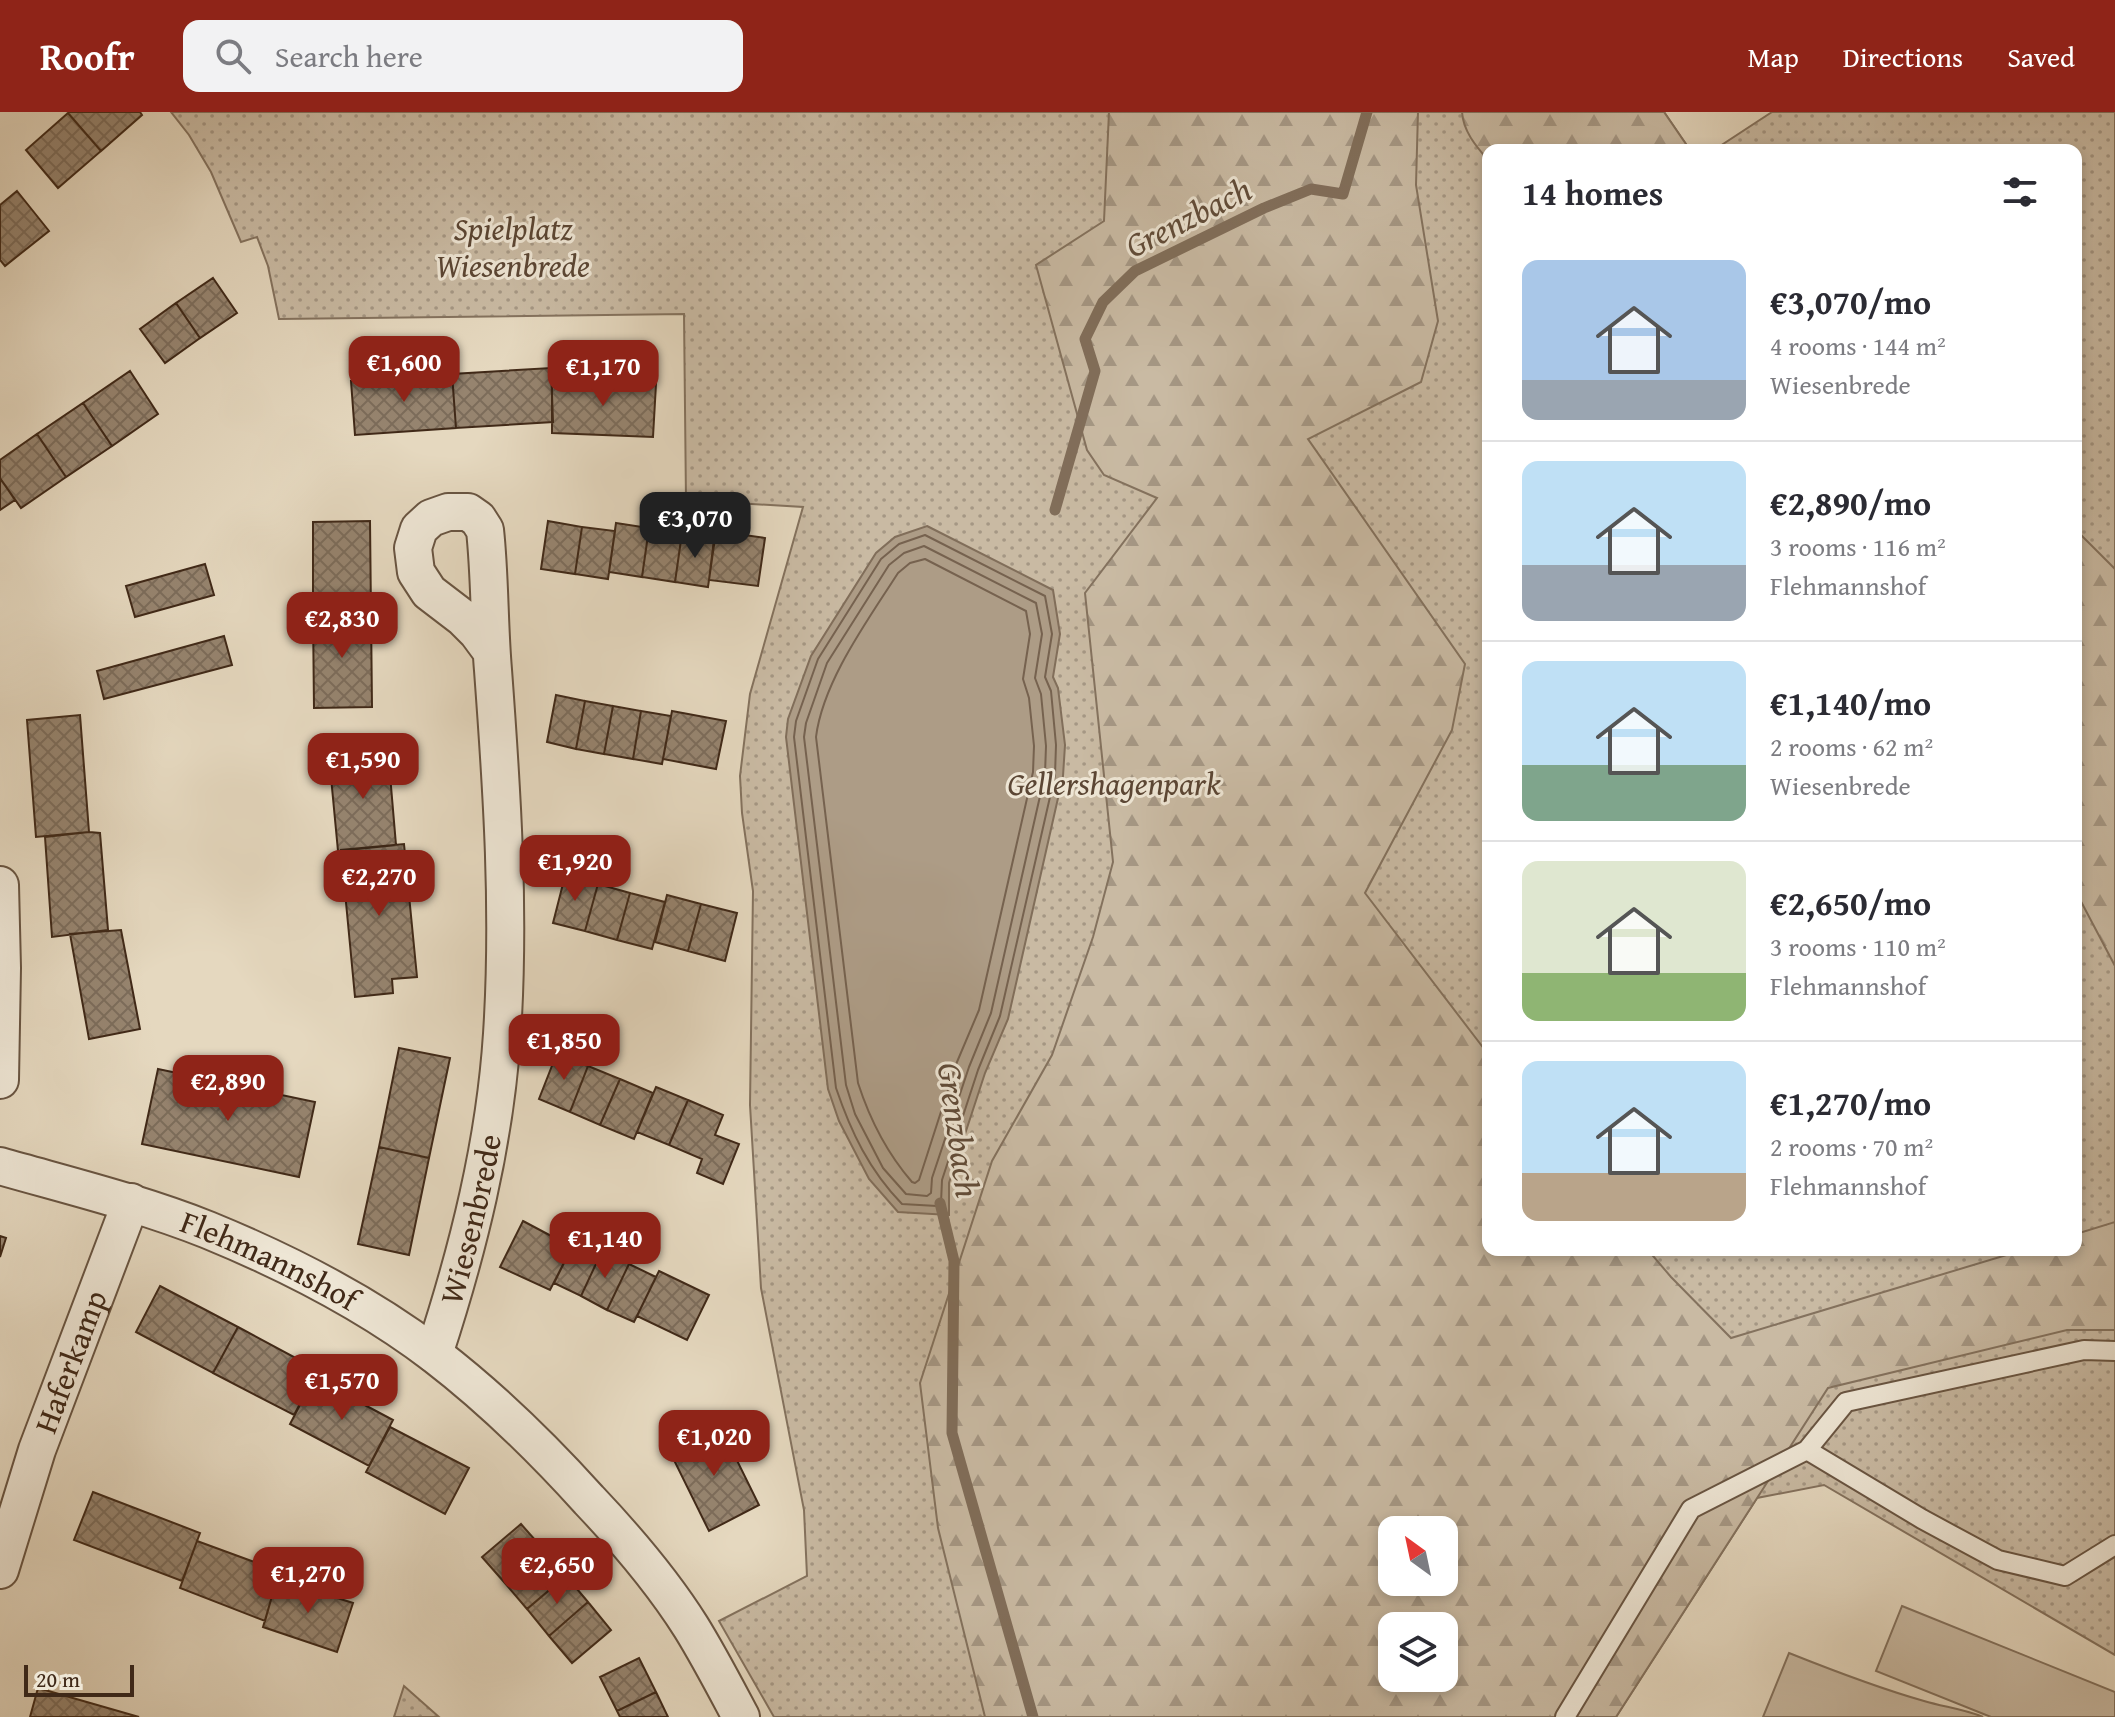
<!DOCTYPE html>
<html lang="en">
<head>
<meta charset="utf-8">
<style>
	body { margin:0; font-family:"Gentium Book Plus",serif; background:#f2f2f3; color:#2b2b33; height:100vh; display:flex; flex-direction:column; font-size:30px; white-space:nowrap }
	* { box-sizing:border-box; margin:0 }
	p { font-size:26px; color:#7c7c81 }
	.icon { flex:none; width:44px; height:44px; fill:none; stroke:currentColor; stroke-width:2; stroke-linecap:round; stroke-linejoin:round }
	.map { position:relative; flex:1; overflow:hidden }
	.panel { position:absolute; left:1482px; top:32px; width:600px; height:1112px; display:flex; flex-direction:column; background:#fff; border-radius:16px; box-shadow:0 4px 12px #0003 }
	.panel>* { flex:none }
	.needle { width:52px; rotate:327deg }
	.controls { position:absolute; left:1378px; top:1404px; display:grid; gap:16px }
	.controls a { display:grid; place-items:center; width:80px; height:80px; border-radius:16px; background:#fff; box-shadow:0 4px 12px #0003; font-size:40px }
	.scale { position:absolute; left:24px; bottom:20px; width:110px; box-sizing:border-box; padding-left:8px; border:4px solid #402918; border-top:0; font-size:22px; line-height:28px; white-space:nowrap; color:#402918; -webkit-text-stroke:6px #eee6d5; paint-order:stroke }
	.price { position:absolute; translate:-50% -68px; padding:0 18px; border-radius:16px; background:#8f2418; color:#fff; font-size:26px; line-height:52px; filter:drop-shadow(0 2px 4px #0008) }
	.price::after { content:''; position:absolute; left:50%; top:48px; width:24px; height:18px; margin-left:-12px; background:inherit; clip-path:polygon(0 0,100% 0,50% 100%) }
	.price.on { background:#222; color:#fff }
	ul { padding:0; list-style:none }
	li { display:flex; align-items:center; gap:24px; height:200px; padding:0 40px }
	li+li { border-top:2px solid #e1e1e2 }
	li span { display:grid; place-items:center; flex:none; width:224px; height:160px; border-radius:16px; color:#555 }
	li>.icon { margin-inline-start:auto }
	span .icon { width:96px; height:96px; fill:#fffc; stroke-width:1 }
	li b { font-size:34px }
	h2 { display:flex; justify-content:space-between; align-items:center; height:96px; padding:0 40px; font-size:34px }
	header { display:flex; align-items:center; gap:48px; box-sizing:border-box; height:112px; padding:0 40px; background:#8f2418; color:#fff }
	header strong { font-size:38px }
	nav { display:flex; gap:44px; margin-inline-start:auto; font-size:28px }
	.search { width:560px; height:72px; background:#f2f2f3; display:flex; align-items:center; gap:20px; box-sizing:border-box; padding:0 28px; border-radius:16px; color:#7c7c81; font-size:30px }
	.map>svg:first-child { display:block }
	.grass { fill:url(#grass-dots); stroke:#84725e; stroke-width:2; fill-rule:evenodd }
	.forest { fill:url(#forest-firs); stroke:#84725e; stroke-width:2; fill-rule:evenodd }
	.garden { fill:#c9baa3; stroke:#84725e; stroke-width:2 }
	.water { fill:#ad9c86; stroke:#816e5a; stroke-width:2 }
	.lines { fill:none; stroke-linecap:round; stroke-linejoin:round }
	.shore { stroke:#76624f; stroke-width:2 }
	.stream { stroke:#816e5a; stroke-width:11 }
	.building { fill:url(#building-cross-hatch); stroke:#402918; stroke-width:2 }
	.lane-casing { stroke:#695542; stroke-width:22 }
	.street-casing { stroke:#695542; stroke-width:40 }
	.lane { stroke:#eee6d5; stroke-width:18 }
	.street { stroke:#eee6d5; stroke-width:36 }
	.labels { text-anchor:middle; stroke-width:6; stroke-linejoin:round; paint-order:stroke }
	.park-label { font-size:32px; font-style:italic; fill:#5b4634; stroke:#eee6d5 }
	.street-label { font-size:32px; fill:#402918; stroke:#eee6d5 }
	.water-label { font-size:34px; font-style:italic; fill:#614c39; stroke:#eee6d5 }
</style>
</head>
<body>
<header>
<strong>Roofr</strong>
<div class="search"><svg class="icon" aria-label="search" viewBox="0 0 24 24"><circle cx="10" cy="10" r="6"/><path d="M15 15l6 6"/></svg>Search here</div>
<nav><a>Map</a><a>Directions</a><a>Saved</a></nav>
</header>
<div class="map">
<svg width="2115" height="1605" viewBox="0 0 2115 1605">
	<defs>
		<pattern id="grass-dots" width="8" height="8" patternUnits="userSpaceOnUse" patternTransform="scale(2)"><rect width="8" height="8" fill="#c9baa3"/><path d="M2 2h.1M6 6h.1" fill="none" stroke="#a59784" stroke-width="1.8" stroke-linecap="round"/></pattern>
		<pattern id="forest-firs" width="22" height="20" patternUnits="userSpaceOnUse" patternTransform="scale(2)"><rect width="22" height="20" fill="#c9baa3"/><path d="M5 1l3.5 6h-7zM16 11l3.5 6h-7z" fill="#a59784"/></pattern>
		<pattern id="building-cross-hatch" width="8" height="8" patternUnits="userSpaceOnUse" patternTransform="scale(2)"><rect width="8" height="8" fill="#96846f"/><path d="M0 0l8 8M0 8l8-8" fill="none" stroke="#7c6c5a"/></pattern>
	</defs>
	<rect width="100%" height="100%" fill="#e5d8bf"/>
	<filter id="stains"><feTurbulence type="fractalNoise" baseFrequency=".0025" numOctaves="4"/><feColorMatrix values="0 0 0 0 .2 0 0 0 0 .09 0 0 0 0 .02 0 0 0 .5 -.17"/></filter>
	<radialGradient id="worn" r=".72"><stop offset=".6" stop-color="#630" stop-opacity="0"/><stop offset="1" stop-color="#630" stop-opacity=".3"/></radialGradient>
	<path class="grass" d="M171,0h1493l26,38h-202v1100h588v-1100h-362l58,-38h343v1543l-291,-170 -67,13 -141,219h-842l-55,-96 88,-45 -3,-66 -43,-222 -11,-183 3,-214 -11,-78 -2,-37 10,-82 53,-187 -117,-7 -2,-186 -405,5 -11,-53 -11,-29 -16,5 -30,-70 -22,-37zM1392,1418h52v52h-52zM1392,1514h52v52h-52z
		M404,1574l35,31h-45z"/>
	<path class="forest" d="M1109,0h309l-2,73 22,136 -17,61 -113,57 157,225 -13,66 -87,163 123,161v196h160l23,27 60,61 292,-88h53v-16l39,-12v108h-48l-239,58 -212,329h-631l-47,-189 -18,-145 72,-222 60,-106 41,-118 20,-75 -28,-269 72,-95 -53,-23 -17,-25 -51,-185 68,-44zM1392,1418h52v52h-52zM1392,1514h52v52h-52z
		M1462,0h202l26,38h-202v10c-12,-14 -25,-29 -26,-48z
		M2076,418l39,39v397l-39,-74z"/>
	<path class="garden" d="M1902,1494l213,86v25h-124l-115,-46z
		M1789,1541c45,18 89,35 135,48 20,6 40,8 59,16h-220z"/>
	<path class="water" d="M927,414l126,64 7,44 -7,43 5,11 7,57 -2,31 -55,243 -23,54 -36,110v32l-51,-3 -29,-33 -30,-58 -11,-32 -42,-352 2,-18 23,-63 65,-103 19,-16z"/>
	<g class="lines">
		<path class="shore" d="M925,423l120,61 7,38 -7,43 6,14 5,54 -1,30 -55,241 -22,54 -36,110 -1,23 -4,3 -35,-2c-33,-34 -51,-72 -66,-116l-42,-351 2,-16 22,-62 63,-100 18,-15z
			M924,434l112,57 6,31 -7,44 6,16 5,52 -1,28 -54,239 -22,54 -37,111 -1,15 -4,3 -21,-2 -23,-26 -28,-54 -9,-29 -42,-348 2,-14 21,-60 62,-98 15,-12z
			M925,447l101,52 4,23 -7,45 6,19 5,48 -1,26 -54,238 -22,52 -38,118 -4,3 -3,-1c-26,-30 -42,-62 -54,-99l-42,-346c7,-56 52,-117 82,-164l12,-10z"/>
		<path class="stream" d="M1055,398l40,-139 -10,-32 18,-37 32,-31 129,-63 47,-19 32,5 24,-82
			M940,1091l14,58 -2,172 81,284"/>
	</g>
	<path class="building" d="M70,0h70l2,3 -41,36 -33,-38z
		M68,1l33,38 -43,37 -32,-38z
		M17,79l32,40 -44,35 -5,-6v-55z
		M213,166l24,35 -37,25 -24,-35z
		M176,191l24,35 -35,25 -25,-34z
		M551,256l2,54 -97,6 -4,-54z
		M130,259l28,43 -46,32 -29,-43z
		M452,262l4,54 -101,7 -4,-54z
		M552,268l104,4 -3,53 -101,-4z
		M83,291l29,43 -46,31 -29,-43z
		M37,322l29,43 -45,31 -21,-30v-18z
		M0,366l15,22 -15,10z
		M370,409l1,92 -58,1v-92z
		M548,409l34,6 -7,47 -34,-5z
		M616,411l33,5 -7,49 -33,-5z
		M582,415l33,4 -7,48 -33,-5z
		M649,416l33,5 -7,49 -33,-5z
		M715,419l50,7 -7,48 -49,-6z
		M682,421l33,5 -7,49 -33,-5z
		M205,452l9,31 -79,22 -9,-31z
		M371,501l1,94 -58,1 -1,-94z
		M224,524l8,29 -128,34 -7,-28z
		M556,583l29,6 -9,48 -29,-7z
		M585,589l28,5 -9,48 -28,-5z
		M613,594l28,5 -8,48 -29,-5z
		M641,599l30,5 -9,48 -29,-5z
		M672,599l54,10 -10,48 -53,-10z
		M80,603l9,117 -53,5 -9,-117z
		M388,639l8,94 -58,6 -9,-95z
		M89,720l11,1 8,97 -56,7 -7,-100z
		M404,732l13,133 -25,2 1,14 -38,4 -14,-147z
		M565,764l33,8 -13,47 -32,-8z
		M598,772l32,9 -13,47 -32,-9z
		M630,781l35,9 -13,47 -35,-9z
		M667,783l34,9 -13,47 -33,-9z
		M701,792l36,9 -12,48 -37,-10z
		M121,818l19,99 -51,10 -19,-105z
		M399,936l51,10 -21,100 -50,-11z
		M557,941l31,13 -18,46 -31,-13z
		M588,954l32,13 -20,46 -30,-13z
		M158,957l157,33 -16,75 -157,-33z
		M620,967l33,14 -19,46 -34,-14z
		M656,975l32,13 -19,45 -32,-13z
		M688,988l35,15 -8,20 24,9 -16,40 -26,-11 5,-14 -33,-14z
		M379,1035l50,11 -20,97 -51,-11z
		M523,1109l49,26 -22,43 -50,-23z
		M0,1124l6,2 -6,19z
		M576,1127l26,12 -21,45 -27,-13z
		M602,1139l27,13 -22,46 -26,-14z
		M629,1152l27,13 -22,45 -27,-12z
		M659,1159l50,24 -22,45 -50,-24z
		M160,1174l78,41 -25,46 -77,-41z
		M238,1215l80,43 -24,45 -81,-42z
		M314,1266l79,42 -24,46 -79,-42z
		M719,1312l40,81 -50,26 -40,-81z
		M390,1315l79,41 -24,46 -79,-42z
		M93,1380l107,41 -18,48 -108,-41z
		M521,1412l22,25 -39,33 -22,-25z
		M197,1429l82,30 -14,50 -85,-33z
		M543,1437l23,27 -39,33 -23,-27z
		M566,1464l22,26 -39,34 -22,-27z
		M277,1467l76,24 -16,49 -74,-25z
		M588,1490l23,28 -39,33 -23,-27z
		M639,1546l17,34 -39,19 -17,-34z
		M38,1576l101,29h-109z
		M656,1580l12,25h-48l-3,-6z"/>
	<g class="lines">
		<g class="lane-casing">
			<path id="lane" d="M1807,1338l115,69 76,41 67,16 50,-31
				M1565,1605l126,-208 116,-59 39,-48 238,-52 31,1"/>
		</g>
		<g class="street-casing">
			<g id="street">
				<path d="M0,773l2,83 -2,112"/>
				<path id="s1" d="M0,1054c70,20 140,37 208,64 78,32 160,74 227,125 56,43 107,93 154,145 37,39 73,81 102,127 18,29 34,60 50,90"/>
				<path id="s2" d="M434,1242c34,-104 61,-211 68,-320 8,-122 0,-243 -9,-364 -4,-47 -3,-94 -8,-140l-7,-11 -10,-7h-20l-17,6 -12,11 -6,19 3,24 13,20 34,26 14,14 14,19"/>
				<path id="s3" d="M0,1458l37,-120 94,-248"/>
			</g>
		</g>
		<use href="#lane" class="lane"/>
		<use href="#street" class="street"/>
	</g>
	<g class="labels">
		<g class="park-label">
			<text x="513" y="128">Spielplatz<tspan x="513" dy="37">Wiesenbrede</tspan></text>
			<text x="1114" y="683">Gellershagenpark</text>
		</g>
		<g class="street-label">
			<text dy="11" stroke="none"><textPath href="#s2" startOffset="140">Wiesenbrede</textPath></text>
			<text dy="11" stroke="none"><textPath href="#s1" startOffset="286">Flehmannshof</textPath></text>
			<text dy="11" stroke="none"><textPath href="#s3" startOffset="220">Haferkamp</textPath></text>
		</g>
		<g class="water-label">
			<text transform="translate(1188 105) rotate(-27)" y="12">Grenzbach</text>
			<text transform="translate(959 1018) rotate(82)" y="12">Grenzbach</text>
		</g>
	</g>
	<rect width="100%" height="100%" filter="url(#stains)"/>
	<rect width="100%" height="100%" fill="url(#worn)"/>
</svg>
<div class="controls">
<a><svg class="needle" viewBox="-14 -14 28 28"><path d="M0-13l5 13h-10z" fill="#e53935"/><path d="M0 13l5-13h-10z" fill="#7c7c81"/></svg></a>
<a><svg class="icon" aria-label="layers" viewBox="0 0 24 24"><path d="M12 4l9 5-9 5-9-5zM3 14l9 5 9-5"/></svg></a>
</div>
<div class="scale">20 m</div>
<b class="price" style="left:404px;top:292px">€1,600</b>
<b class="price" style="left:603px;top:296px">€1,170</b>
<b class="price on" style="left:695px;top:448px">€3,070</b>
<b class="price" style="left:342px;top:548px">€2,830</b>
<b class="price" style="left:363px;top:689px">€1,590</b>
<b class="price" style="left:575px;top:791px">€1,920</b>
<b class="price" style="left:379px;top:806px">€2,270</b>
<b class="price" style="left:564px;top:970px">€1,850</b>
<b class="price" style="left:228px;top:1011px">€2,890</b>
<b class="price" style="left:605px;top:1168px">€1,140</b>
<b class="price" style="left:342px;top:1310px">€1,570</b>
<b class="price" style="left:714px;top:1366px">€1,020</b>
<b class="price" style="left:557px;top:1494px">€2,650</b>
<b class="price" style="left:308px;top:1503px">€1,270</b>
<section class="panel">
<h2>14 homes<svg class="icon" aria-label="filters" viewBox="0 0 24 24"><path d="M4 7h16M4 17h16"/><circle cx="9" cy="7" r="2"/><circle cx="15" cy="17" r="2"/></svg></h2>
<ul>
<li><span style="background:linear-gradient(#a9c7e8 75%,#9aa5b1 0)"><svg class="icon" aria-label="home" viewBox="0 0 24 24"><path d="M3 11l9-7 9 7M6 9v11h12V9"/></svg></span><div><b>€3,070/mo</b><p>4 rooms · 144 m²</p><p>Wiesenbrede</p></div></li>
<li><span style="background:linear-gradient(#bfe0f5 65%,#9aa5b1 0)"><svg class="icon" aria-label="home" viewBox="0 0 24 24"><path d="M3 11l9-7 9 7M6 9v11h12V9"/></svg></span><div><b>€2,890/mo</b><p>3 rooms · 116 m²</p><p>Flehmannshof</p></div></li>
<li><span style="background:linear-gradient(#bfe0f5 65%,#7fa58c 0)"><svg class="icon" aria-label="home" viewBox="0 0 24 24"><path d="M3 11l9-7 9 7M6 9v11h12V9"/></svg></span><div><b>€1,140/mo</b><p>2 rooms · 62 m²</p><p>Wiesenbrede</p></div></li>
<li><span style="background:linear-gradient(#dfe7d0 70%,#8fb573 0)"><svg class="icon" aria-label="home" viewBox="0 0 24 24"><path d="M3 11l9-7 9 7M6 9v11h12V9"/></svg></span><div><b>€2,650/mo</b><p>3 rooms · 110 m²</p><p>Flehmannshof</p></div></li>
<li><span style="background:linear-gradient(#bfe0f5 70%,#b9a48a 0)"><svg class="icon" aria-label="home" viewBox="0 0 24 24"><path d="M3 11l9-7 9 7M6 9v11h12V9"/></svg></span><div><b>€1,270/mo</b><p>2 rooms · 70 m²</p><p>Flehmannshof</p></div></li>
</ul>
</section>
</div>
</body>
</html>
